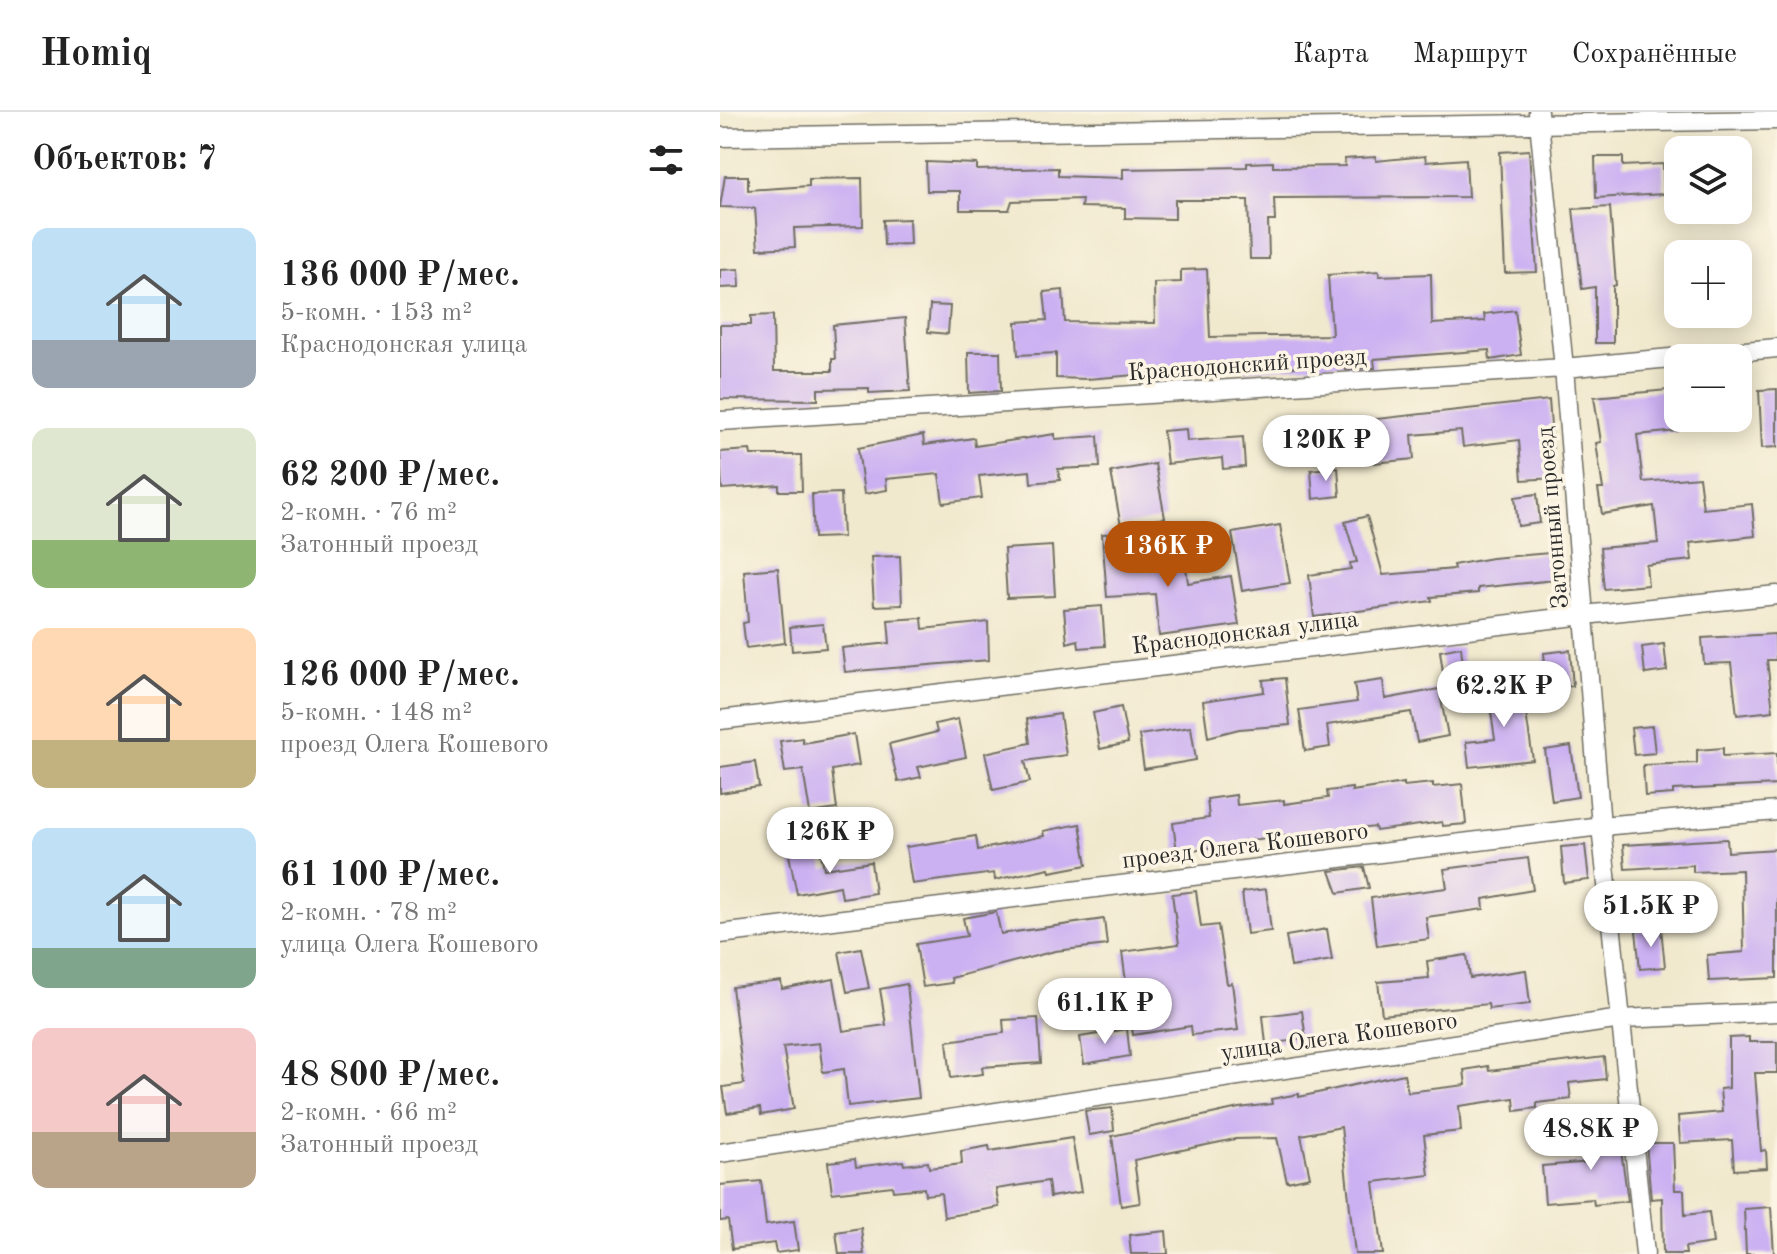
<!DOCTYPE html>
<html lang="ru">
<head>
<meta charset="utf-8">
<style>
	body { margin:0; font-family:"Old Standard TT",serif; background:#f2f2f2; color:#222; height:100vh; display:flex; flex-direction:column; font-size:30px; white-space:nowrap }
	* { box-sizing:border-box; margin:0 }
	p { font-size:26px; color:#767676 }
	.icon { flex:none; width:44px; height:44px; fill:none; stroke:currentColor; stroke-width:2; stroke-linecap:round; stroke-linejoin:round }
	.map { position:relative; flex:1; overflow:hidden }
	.drawer { display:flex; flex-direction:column; background:#fff; width:720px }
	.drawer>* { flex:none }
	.tools { position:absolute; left:944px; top:24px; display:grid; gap:16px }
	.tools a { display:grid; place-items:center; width:88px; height:88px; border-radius:16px; background:#fff; box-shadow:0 4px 20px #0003; font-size:40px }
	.price { position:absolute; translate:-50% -68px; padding:0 18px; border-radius:28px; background:#fff; color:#222; font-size:26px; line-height:52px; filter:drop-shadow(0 2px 4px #0008) }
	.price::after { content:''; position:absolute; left:50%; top:48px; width:24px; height:18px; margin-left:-12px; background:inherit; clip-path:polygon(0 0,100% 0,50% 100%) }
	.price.active { background:#b45309; color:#fff }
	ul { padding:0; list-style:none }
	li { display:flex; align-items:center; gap:24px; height:200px; padding:0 32px }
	li span { display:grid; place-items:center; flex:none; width:224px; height:160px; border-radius:16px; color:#555 }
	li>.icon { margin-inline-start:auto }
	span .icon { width:96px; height:96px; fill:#fffc; stroke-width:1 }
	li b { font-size:34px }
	h2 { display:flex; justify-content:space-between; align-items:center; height:96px; padding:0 32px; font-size:34px }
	header { display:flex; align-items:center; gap:48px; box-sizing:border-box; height:112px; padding:0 40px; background:#fff; border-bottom:2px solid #e0e0e0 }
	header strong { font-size:38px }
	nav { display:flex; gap:44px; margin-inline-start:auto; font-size:28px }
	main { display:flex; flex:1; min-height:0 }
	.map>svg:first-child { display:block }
	.building { fill:#cbb0f2 }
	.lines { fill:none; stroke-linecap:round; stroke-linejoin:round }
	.street-casing { stroke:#706e64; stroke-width:21 }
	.street { stroke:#fff; stroke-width:18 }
	.labels { text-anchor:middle; stroke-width:7; stroke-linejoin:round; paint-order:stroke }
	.street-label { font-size:24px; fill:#2b2b2b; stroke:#fcf5e5 }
</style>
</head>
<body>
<header>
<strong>Homiq</strong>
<nav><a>Карта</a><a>Маршрут</a><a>Сохранённые</a></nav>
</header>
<main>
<section class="drawer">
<h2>Объектов: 7<svg class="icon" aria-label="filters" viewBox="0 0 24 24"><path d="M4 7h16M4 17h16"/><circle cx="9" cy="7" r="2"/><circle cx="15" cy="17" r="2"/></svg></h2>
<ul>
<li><span style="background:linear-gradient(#bfe0f5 70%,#9aa5b1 0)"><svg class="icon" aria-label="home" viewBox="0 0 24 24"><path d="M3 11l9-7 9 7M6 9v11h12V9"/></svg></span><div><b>136 000 ₽/мес.</b><p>5-комн. · 153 m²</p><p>Краснодонская улица</p></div></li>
<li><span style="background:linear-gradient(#dfe7d0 70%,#8fb573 0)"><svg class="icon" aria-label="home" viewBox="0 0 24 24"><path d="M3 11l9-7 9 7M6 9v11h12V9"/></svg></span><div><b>62 200 ₽/мес.</b><p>2-комн. · 76 m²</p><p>Затонный проезд</p></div></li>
<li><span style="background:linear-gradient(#ffd9b3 70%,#c2b280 0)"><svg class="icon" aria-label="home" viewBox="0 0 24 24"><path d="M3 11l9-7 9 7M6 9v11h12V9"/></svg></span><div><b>126 000 ₽/мес.</b><p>5-комн. · 148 m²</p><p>проезд Олега Кошевого</p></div></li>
<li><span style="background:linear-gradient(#bfe0f5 75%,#7fa58c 0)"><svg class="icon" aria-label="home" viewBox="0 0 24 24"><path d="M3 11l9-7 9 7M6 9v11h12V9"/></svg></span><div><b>61 100 ₽/мес.</b><p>2-комн. · 78 m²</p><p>улица Олега Кошевого</p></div></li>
<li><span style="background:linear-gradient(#f6c9c9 65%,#b9a48a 0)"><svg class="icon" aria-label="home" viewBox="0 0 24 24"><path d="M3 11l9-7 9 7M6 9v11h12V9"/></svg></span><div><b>48 800 ₽/мес.</b><p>2-комн. · 66 m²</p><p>Затонный проезд</p></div></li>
</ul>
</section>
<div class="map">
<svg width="1057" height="1142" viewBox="0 0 1057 1142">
	<rect width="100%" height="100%" fill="#fcf5e5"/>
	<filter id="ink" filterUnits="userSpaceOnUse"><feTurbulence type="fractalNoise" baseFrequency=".0125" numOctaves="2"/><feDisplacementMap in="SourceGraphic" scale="16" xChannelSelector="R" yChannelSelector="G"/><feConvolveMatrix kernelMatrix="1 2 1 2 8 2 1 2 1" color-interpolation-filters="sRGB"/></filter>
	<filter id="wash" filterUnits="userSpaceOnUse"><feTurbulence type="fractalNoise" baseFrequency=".006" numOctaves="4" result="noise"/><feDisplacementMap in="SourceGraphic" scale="32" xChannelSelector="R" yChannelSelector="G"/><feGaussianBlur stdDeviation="1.8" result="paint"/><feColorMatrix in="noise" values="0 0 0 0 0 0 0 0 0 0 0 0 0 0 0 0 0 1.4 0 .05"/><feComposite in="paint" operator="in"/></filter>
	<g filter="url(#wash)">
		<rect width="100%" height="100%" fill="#f1e9ce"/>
		<g id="blocks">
			<path class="building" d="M809,38l8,122 -32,1 -5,-121z
				M705,44l1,6 40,-3 2,38 -194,1 1,23h-7l1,38h-19l-2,-59h-73v19l-50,-1v-10l-44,-1 1,-8 -70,2 -3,9h-49v-19h-33l-1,-29 51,2v6l81,-2v8l65,2v-9l124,-2v-4l26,-1v5l72,-1 -1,-7 32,-2v4z
				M875,45h28v9l40,-2 1,30 -68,4z
				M5,64h23v14l61,-4v-7l53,-1 1,48 -69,2 1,19 -37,2 -3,-41 -35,-1z
				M890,95l6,78 -3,1v57h-18v-56l-13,2 -9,-80z
				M189,107l1,25 -26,1 -1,-25z
				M19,157l1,18 -20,1v-18z
				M487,157l3,68 122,-2 -4,-60 51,-4v5l52,-2 1,50 53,-3 -1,-7 31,-4 6,45 -31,5 -1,-10 -115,9 1,9h-7l-23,2 -1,-6 -100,6v-4l-157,13 -31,-1v-25l-38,2 -2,-33 31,-2 -3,-28 19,-2 2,32 90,1 -1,-40 27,-1v-12z
				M210,193l20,1 -2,28 -20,-2z
				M53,203l1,56h58v-12h3l-2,-34 72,-7 5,73 -41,2v-5l-51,1v11l-98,-1v-74h31v-9z
				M248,240h32l1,39 -32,2z
				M958,277v42l-41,4 6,47 56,-5 4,32 49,-5 3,32 -65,7 2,17 -46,5 2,20 -44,4 -4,-41 58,-5 -4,-37 -52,8 -4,-25h5l-7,-46 5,-1 -7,-45z
				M1057,277v58l-15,1 -3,-58z
				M829,288l6,78 -33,2 -3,-40 -56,7 -2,-16 -49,4 2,24 -40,4 -2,-15 -52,4 -2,-33 31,-2 1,5z
				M466,317l1,12 56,-4 2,30 -22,2 -1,-11 -55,6 -4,-33z
				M335,322v5l43,-3 2,31 -42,2 2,11 -29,3 -1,-12 -51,5 3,22 -39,5 -4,-29 -53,5 1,11 -23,4 -6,-46 65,-13 1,10 50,-7 1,8z
				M30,338l1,5h50l1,36h-23v-6l-57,4 -2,-37z
				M435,352l10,54 -44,8 -10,-54z
				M618,355l2,29 -27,3 -2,-29z
				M121,381l2,44 -29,1 -2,-44z
				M817,382l3,29 -22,3 -3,-29z
				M647,404l16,59 71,-6 -1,-4 39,-7 69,-6 3,27 -86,9v5l-47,4 1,4 -118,16 -5,-42 42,-6 -1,-6 7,-1 -12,-40z
				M560,413l10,58 -48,8 -10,-58z
				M416,420l3,32 46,-5 3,24 43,-7 8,49 -80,11 -4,-42 -48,3 -5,-63z
				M332,434l3,50 -48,2 -3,-49z
				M180,444l2,49 -28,1 -3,-49z
				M58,456l7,75 -39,5 -3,-25 5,-1 -4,-51z
				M382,494l3,40 -26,2 -1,-8 -11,3 -3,-34z
				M202,506l1,11 65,-7 1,38 -144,12 -3,-24 48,-5 -2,-23z
				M103,512l3,24 -34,3 -2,-24z
				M1055,522l1,26h-9l6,51 -36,4 -6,-52 -27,1 -2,-26z
				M944,532l3,27 -22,3 -3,-27z
				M741,535l4,36 -20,3 -5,-35z
				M850,538l3,36 -26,2 -3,-35z
				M565,566l5,47 -51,4 -31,8 -5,-36 61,-9 -1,-12z
				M663,568l2,19 54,-10 9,47 -31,6 -6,-30 -84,13 3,22 -25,4 -6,-41 58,-8 -3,-18z
				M801,568l12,80 -64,7 -3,-25 29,-3 -8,-54z
				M401,595l7,36 -28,6 -7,-36z
				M340,602l6,41 -41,6 5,21 -37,8 -8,-37 45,-10 -3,-24z
				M238,607l8,38 -48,10 3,10 -23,5 -9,-38 48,-12 -2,-8z
				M932,614l3,27 -21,2 -3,-27z
				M471,615l5,33 -52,9 -5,-34z
				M134,622l5,31 -27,5 5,39 -27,4 -7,-43 -18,2 -5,-31 22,-3 1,5z
				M851,634l7,51 -26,4 -7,-51z
				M1003,636v8l54,-3v32l-104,5v4l-28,2 -2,-31 54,-2v-13z
				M35,650l4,25 -39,6v-26z
				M684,671v3l29,-3v4l29,-3 4,40 -23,2 -1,-4 -66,9 -1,-4 -50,6 1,7 -25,4 -1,-10 -58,7 1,6 -29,5v-5l-37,5 -4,-29 36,-5 -2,-19 29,-4 1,10 47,-5v4l44,-6 -1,-7 25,-3v3z
				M360,712l7,41 -37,7 -1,-4 -54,12 -1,-7 -82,11 -6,-37 70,-11 2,14 66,-14 -1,-5z
				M1007,727l1,13 49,-3v129l-68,3 -2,-26 37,-3 -2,-82 -49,2v-7l-68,4 -2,-24z
				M865,733l4,35 -25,3 -3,-36z
				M100,736l4,21 47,-7 4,31 -33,5 -2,-12 -43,8 -8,-39z
				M808,746l5,32 -50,9 1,10 -58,8 3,22 -52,7 -6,-48 76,-10 -3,-19z
				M644,755l5,21 -31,5 -8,-22z
				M546,777l5,42 -24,3 -5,-42z
				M476,779l5,36 17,-2 9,59 5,-1 6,47 -46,5 -1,-9 -58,9 -11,-83 57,-8 -7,-50z
				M276,800l5,22 103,-15 3,26 -52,6 -104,27 1,5 -29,4 -7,-43 51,-8 -4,-18z
				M941,816l4,39 -25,2 -4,-38z
				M607,817l5,31 -41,7 -5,-31z
				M141,836l8,40 -22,4 -8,-40z
				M747,843l3,23 56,-8 4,34 -41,5 -1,-5 -106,11 -4,-33 51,-4 -2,-17z
				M114,867l9,52 43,-6 -6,-36 27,-5 12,114 -71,8 -4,-37 -21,3 -4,-29 -36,4 11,62 -33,6 -1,-7 -33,5 -4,-26 21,-3 -12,-97 49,-6 1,8z
				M582,899l4,28 -40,5 -3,-28z
				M318,906l3,45 -59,4 1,7 -32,4 -4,-37 57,-8 -1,-13z
				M407,917l3,27 -46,8 -4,-27z
				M1029,925v5h28v31h-22l6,78 5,-1 1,18 -33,2 -2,-30 -52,3 -2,-27 44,-4 -2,-23 9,-1v-50z
				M884,945l2,22 -37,4 2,16 -34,4v5l-22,3 -1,-13 -55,8 2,25 -37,4 5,40 -55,7 9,72h-28l-14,-127 -40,8 9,42 -23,5 -10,-44 -42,1 -101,21 6,43 -19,3 -9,-70 127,-28 33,-4 -1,-5 28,-5v3l105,-23 4,18 58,-7 -2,-15 24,-4 1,5z
				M392,996l2,23 -25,4 -4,-24z
				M897,1009l11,80 -34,4 -1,-6 -48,4 -3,-37 50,-4 -5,-37z
				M352,1026l9,54 -31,5 -2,-16 -52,8 3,18 -55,10 -3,-24 -16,2 -1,-7 -31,3 -1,-5 -60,7 -4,-31 27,-3 1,8 47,-6 1,4 24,-3 1,6 33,-4 -1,-13 28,-5 1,5z
				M926,1031h27l2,47h9l1,25 24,-3 4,31 -28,4 1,7h-23l-1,-56 -11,1z
				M41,1069l5,44 28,-4 4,29 -22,3 -2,-10 -42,6 -4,-29 -8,1v-36z
				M1051,1095l3,47h-28l-2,-45z
				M141,1116l3,26h-25l-3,-22z
				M446,1119l2,23h-37l-2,-19z"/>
		</g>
	</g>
	<g filter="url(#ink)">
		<use href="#blocks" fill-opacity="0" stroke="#706e64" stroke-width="2"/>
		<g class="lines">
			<g class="street-casing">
				<path id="street" d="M818,0l26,256 37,458 44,428
					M0,25l1057,-17
					M0,309l844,-53 213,-20
					M0,608l864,-105 193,-20
					M0,822l881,-108 176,-15
					M0,1041l901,-134 156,-7"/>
			</g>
			<use href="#street" class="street"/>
		</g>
	</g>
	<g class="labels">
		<g class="street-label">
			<text transform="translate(527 252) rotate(-4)" y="8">Краснодонский проезд</text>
			<text transform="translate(832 406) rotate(-95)" y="8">Затонный проезд</text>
			<text transform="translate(525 520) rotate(-7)" y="8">Краснодонская улица</text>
			<text transform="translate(525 733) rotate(-7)" y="8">проезд Олега Кошевого</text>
			<text transform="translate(619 924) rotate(-8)" y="8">улица Олега Кошевого</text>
		</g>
	</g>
</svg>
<div class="tools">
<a><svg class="icon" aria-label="layers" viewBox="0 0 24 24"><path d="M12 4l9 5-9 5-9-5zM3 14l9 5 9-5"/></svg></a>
<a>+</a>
<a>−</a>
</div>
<b class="price" style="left:606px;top:371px">120K ₽</b>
<b class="price active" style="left:448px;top:477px">136K ₽</b>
<b class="price" style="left:784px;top:617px">62.2K ₽</b>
<b class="price" style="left:110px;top:763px">126K ₽</b>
<b class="price" style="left:931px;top:837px">51.5K ₽</b>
<b class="price" style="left:385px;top:934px">61.1K ₽</b>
<b class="price" style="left:871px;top:1060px">48.8K ₽</b>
</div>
</main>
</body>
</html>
